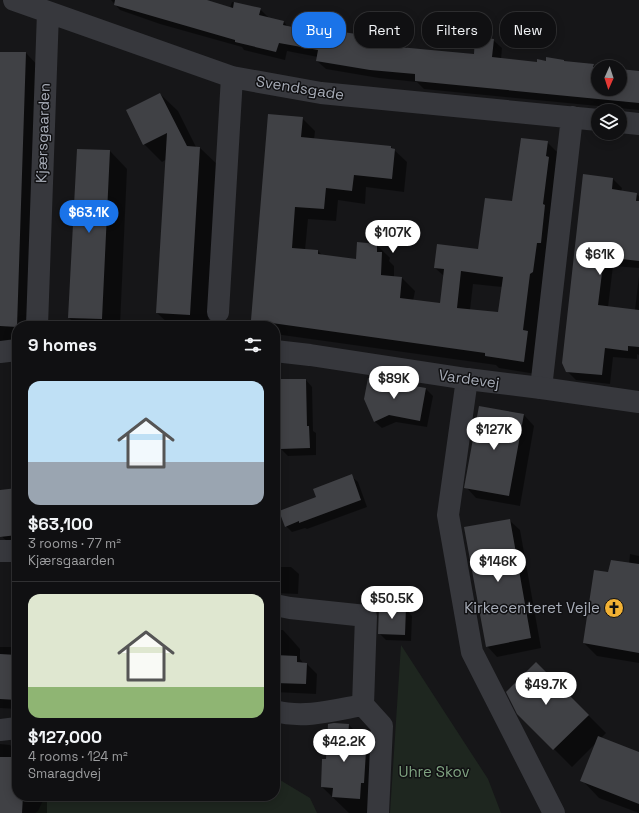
<!DOCTYPE html>
<html lang="en">
<head>
<meta charset="utf-8">
<style>
	body { margin:0; font-family:"Space Grotesk",sans-serif; background:#19191b; color:#f1f3f6; height:100vh; display:flex; flex-direction:column; font-size:15px; white-space:nowrap }
	* { box-sizing:border-box; margin:0 }
	p { font-size:13px; color:#9c9d9f }
	.icon { flex:none; width:22px; height:22px; fill:none; stroke:currentColor; stroke-width:2; stroke-linecap:round; stroke-linejoin:round }
	.map { position:relative; flex:1; overflow:hidden }
	.details { position:absolute; left:12px; top:321px; width:268px; height:480px; display:flex; flex-direction:column; background:#101012; border-radius:16px; box-shadow:0 2px 10px #0003,0 0 0 1px #303032 }
	.details>* { flex:none }
	.guide { position:absolute; left:292px; top:12px; width:287px; height:36px; display:flex; gap:8px }
	.needle { width:26px; rotate:183deg }
	.fabs { position:absolute; left:591px; top:60px; display:grid; gap:8px }
	.fabs a { display:grid; place-items:center; width:36px; height:36px; border-radius:50%; background:#101012; box-shadow:0 2px 10px #0003,0 0 0 1px #303032; font-size:20px }
	.price { position:absolute; translate:-50% -34px; padding:0 9px; border-radius:14px; background:#fff; color:#222; font-size:13px; line-height:26px; filter:drop-shadow(0 1px 2px #0008) }
	.price::after { content:''; position:absolute; left:50%; top:24px; width:12px; height:9px; margin-left:-6px; background:inherit; clip-path:polygon(0 0,100% 0,50% 100%) }
	.price.on { background:#1a73e8; color:#fff }
	ul { padding:0; list-style:none }
	li { display:grid; align-content:center; gap:8px; height:212px; padding:0 16px }
	li+li { border-top:1px solid #303032 }
	li span { display:grid; place-items:center; height:124px; border-radius:12px; color:#555 }
	li>.icon { margin-inline-start:auto }
	span .icon { width:72px; height:72px; fill:#fffc; stroke-width:1 }
	li b { font-size:17px }
	h2 { display:flex; justify-content:space-between; align-items:center; height:48px; padding:0 16px; font-size:17px }
	.pill { padding:0 14px; border-radius:16px; background:#101012; box-shadow:0 2px 10px #0003,0 0 0 1px #303032; font-size:14px; line-height:36px }
	.pill.on { background:#1a73e8; color:#fff }
	.map>svg:first-child { display:block }
	.green { fill:#1e261f }
	.shadow { fill:#0007; fill-rule:evenodd }
	.building { fill:#404145; fill-rule:evenodd }
	.lines { fill:none; stroke-linecap:round; stroke-linejoin:round }
	.minor { stroke:#37383d; stroke-width:22 }
	.tertiary { stroke:#37383d; stroke-width:22 }
	.labels { text-anchor:middle; stroke-width:3; stroke-linejoin:round; paint-order:stroke }
	.street-label { font-size:15px; fill:#a8adb8; stroke:#111113 }
	.poi-label { font-size:15px; fill:#a8adb8; stroke:#111113; text-anchor:end }
	.park-label { font-size:15px; fill:#7fa381; stroke:#111113 }
</style>
</head>
<body>
<div class="map">
<svg width="639" height="813" viewBox="0 0 639 813">
	<rect width="100%" height="100%" fill="#161618"/>
	<path class="green" d="M401,645l87,134 13,34h-111z
		M275,777l35,21 7,15h-282l3,-2 7,-15h230z"/>
	<path class="shadow" d="M111,0h92l27,8 2,-6 28,7 9,9 15,4 4,5 48,10 35,1 27,-2 9,9v4l68,6 18,-15 9,8 -1,11 37,4 27,-1 28,3 5,3v21h22v-19l19,2v38l-215,-21 -7,-7 -38,-4 -53,-9 -9,-8 1,-4 -31,-6 -2,9 -41,-10 -2,-3 -82,-23 -40,-14z
		M0,53h26l17,18 -8,255h-18v17h-17z
		M160,94l18,17 18,36 4,1 18,17 -10,161h-37l-14,-13 10,-154 -5,3 -18,-18z
		M302,118l13,13 -1,9 77,7 16,15 -3,30 -38,-5 -1,17 -27,-4 -2,21 -28,-2 -3,31 13,1 5,5 34,4 20,-15 13,13 -1,3 5,5v11l8,1 13,13 -2,10 28,3 3,-28 -9,-8 44,-18 34,-48 34,-60 13,13 -24,219 -37,-6 -3,-3 -221,-31v-8h-17l-6,-6zM473,284l29,3 -3,27 -29,-4z
		M110,151l17,18 -7,157h-42l-9,-8z
		M613,179l9,9 -1,4 15,2 3,2v72l-26,-2 -5,41 27,3 4,-34v79l-2,-1v5l-24,-2 -3,27 -34,-4 -9,-9z
		M306,380l6,7 1,44 3,2v22l-28,1 -7,-7v-11h-6v-57z
		M426,389l7,7 -6,31 -31,-5 -14,6 -8,-7z
		M480,407l44,8 10,11 -14,80 -44,-8 -10,-11z
		M351,476l7,6 9,25 -60,22 -2,-1 -13,4 -6,-6 31,-28z
		M0,487v4l17,-2v52h-10l-7,-6z
		M509,520l11,10 21,118 -44,9 -10,-11z
		M630,554l9,2v107l-42,-7 -13,-13 25,-70 20,-9z
		M275,567h16l8,7 -1,20 -23,-1z
		M405,608l7,8 -1,25 -25,-1 -7,-7z
		M275,630h8l10,11 7,8v10l4,5h3l10,10 -1,20 -41,-2z
		M0,647h11l6,6v56l-17,-1z
		M536,663l70,70 -5,5 38,15v60l-40,-15 -17,-18 15,-38 -25,25 -54,-54z
		M349,725l35,35 -3,53h-32l-27,-26 5,-27z
		M0,744l10,1 7,7v44h30v17h-47z"/>
	<path class="building" d="M115,0h92l26,8 1,-6 27,6 -2,7 25,6 -1,4 52,11 1,-5 34,5 1,-4 28,3v12l75,7 1,-17 19,2 -2,18 45,5v-3l9,2v-4l18,3v1l30,3 -1,3h5v22h22v-20l19,2v32l-224,-22v-7l-45,-4 -54,-9 2,-11 -39,-7 -3,9 -41,-10v-2l-121,-35z
		M0,52h26l-9,275 -17,-1z
		M160,93l27,53 13,1 -10,168 -34,-2 11,-180 -24,12 -17,-35z
		M268,114l35,3 -2,20 90,9v2l4,1 -3,30 -38,-4 -2,16 -26,-3 -2,21 -29,-2 -3,41 26,2v4l38,5 1,-17 20,2v8h5l-1,23 21,2 -2,21 40,5 4,-34 -10,-1 3,-24 41,5 7,-51 27,3 9,-63 27,3 -2,15 3,1 -6,47 2,1 -4,38h-4l-4,29 -3,2 -7,56 5,1 -4,31 -39,-6v-3l-234,-33zM461,271l42,6 -5,35 -41,-4z
		M77,149l33,1 -8,169 -34,-1z
		M583,174l30,4 -1,11 25,4 -1,8h3v60l-35,-4 -6,48 41,5v37l-11,-1v5l-23,-3 -3,27 -36,-3 -4,-9z
		M368,378l58,10 -6,33 -31,-6 -15,7 -10,-23z
		M277,379h29l1,47h2l1,22 -30,1z
		M479,406l45,8 -15,82 -45,-8z
		M352,474l9,26 -62,23v-2l-14,6 -6,-16 37,-14 -3,-8z
		M17,488v47l-17,2v-47z
		M510,519l21,119 -45,9 -22,-120z
		M611,560l28,4v89l-56,-10 11,-73 14,2z
		M379,606l27,1 -1,28 -27,-1z
		M0,654l17,1v45l-17,-1z
		M275,655l22,1v6l10,1 -1,21 -31,-1z
		M536,662l53,53 -36,35 -36,-36 -11,-22z
		M334,723l15,1 -1,13 16,1 -1,13h3l-2,32h-3l-1,16 -28,-2 1,-9 -12,-1 1,-28h4l2,-35z
		M598,736l41,16v52l-59,-23z
		M0,757h17v39h6l-1,17h-22z"/>
	<g class="lines">
		<path class="minor" d="M14,0l218,77 89,16 277,27
			M620,122l19,2
			M218,312l14,-235
			M37,326l11,-314
			M467,379l-19,136 24,137 82,161
			M541,388l31,-271
			M0,551h17
			M275,605l15,3 76,8 -3,89 19,21 -4,87
			M275,711c29,8 60,-1 88,-6
			M0,730l17,-2"/>
		<path class="tertiary" d="M275,351l35,4 157,24 74,9 98,14
			M0,352l17,-2"/>
	</g>
	<defs>
		<g id="church-disc" transform="scale(1)"><circle r="9.5" fill="#f2b134" stroke="#111113"/><path d="M-1.2-6h2.4v3.5h3.3v2.4h-3.3V6h-2.4V-.1h-3.3v-2.4h3.3Z" fill="#111"/></g>
	</defs>
	<g fill-rule="evenodd">
		<use href="#church-disc" x="614" y="608"/>
	</g>
	<g class="labels">
		<g class="street-label">
			<text transform="translate(300 88) rotate(9)" y="5">Svendsgade</text>
			<text transform="translate(43 133) rotate(-88)" y="5">Kjærsgaarden</text>
			<text transform="translate(469 379) rotate(8)" y="5">Vardevej</text>
		</g>
		<g class="poi-label">
			<text x="600" y="613">Kirkecenteret Vejle</text>
		</g>
		<g class="park-label">
			<text x="434" y="777">Uhre Skov</text>
		</g>
	</g>
</svg>
<div class="fabs">
<a><svg class="needle" viewBox="-14 -14 28 28"><path d="M0-13l5 13h-10z" fill="#e53935"/><path d="M0 13l5-13h-10z" fill="#9c9d9f"/></svg></a>
<a><svg class="icon" aria-label="layers" viewBox="0 0 24 24"><path d="M12 4l9 5-9 5-9-5zM3 14l9 5 9-5"/></svg></a>
</div>
<b class="price on" style="left:89px;top:234px">$63.1K</b>
<b class="price" style="left:393px;top:254px">$107K</b>
<b class="price" style="left:600px;top:276px">$61K</b>
<b class="price" style="left:394px;top:400px">$89K</b>
<b class="price" style="left:494px;top:451px">$127K</b>
<b class="price" style="left:498px;top:583px">$146K</b>
<b class="price" style="left:392px;top:620px">$50.5K</b>
<b class="price" style="left:546px;top:706px">$49.7K</b>
<b class="price" style="left:344px;top:763px">$42.2K</b>
<div class="guide">
<a class="pill on">Buy</a>
<a class="pill">Rent</a>
<a class="pill">Filters</a>
<a class="pill">New</a>
</div>
<section class="details">
<h2>9 homes<svg class="icon" aria-label="filters" viewBox="0 0 24 24"><path d="M4 7h16M4 17h16"/><circle cx="9" cy="7" r="2"/><circle cx="15" cy="17" r="2"/></svg></h2>
<ul>
<li><span style="background:linear-gradient(#bfe0f5 65%,#9aa5b1 0)"><svg class="icon" aria-label="home" viewBox="0 0 24 24"><path d="M3 11l9-7 9 7M6 9v11h12V9"/></svg></span><div><b>$63,100</b><p>3 rooms · 77 m²</p><p>Kjærsgaarden</p></div></li>
<li><span style="background:linear-gradient(#dfe7d0 75%,#8fb573 0)"><svg class="icon" aria-label="home" viewBox="0 0 24 24"><path d="M3 11l9-7 9 7M6 9v11h12V9"/></svg></span><div><b>$127,000</b><p>4 rooms · 124 m²</p><p>Smaragdvej</p></div></li>
</ul>
</section>
</div>
</body>
</html>
